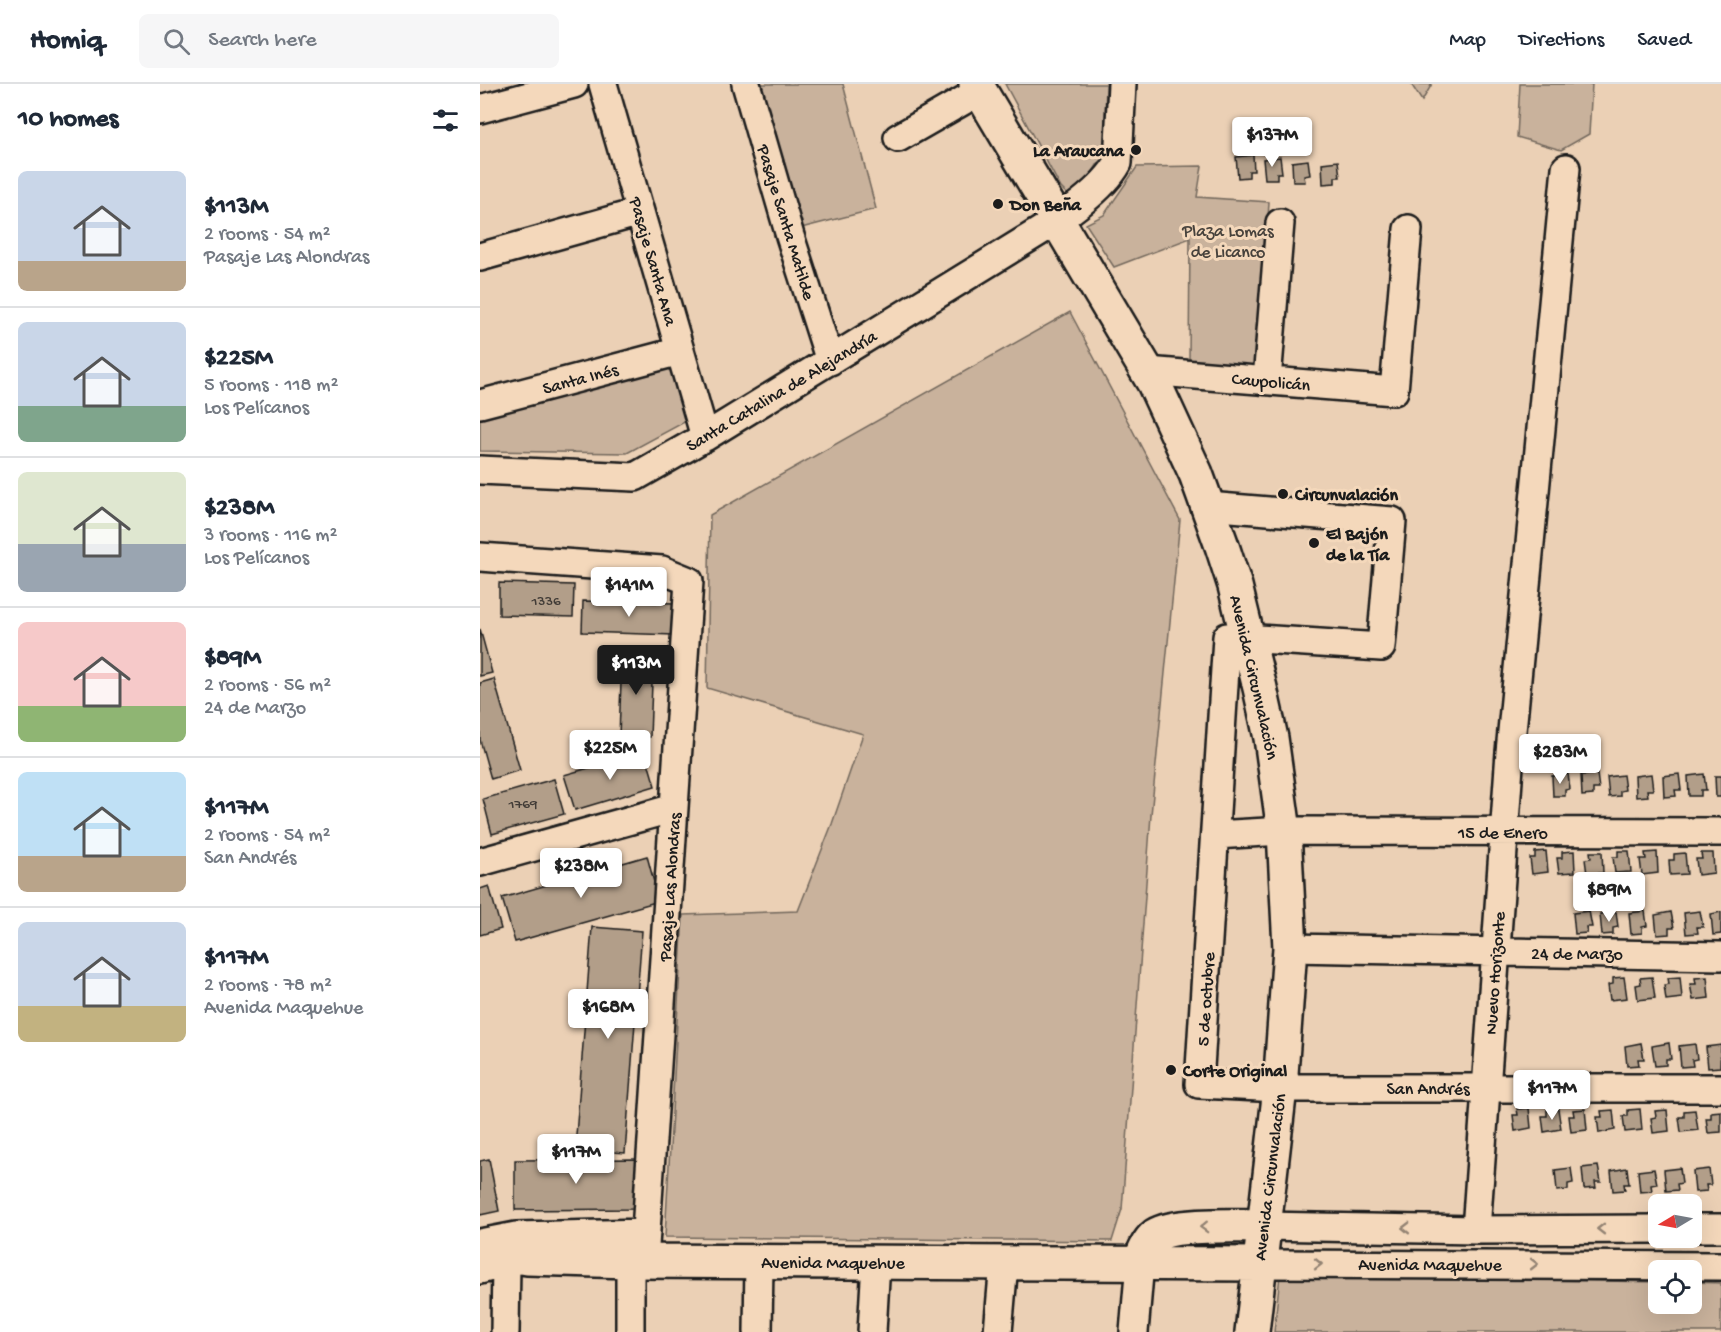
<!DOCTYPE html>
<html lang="en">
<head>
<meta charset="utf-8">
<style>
	body { margin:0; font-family:"Gochi Hand",sans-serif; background:#f6f6f7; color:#1f2937; height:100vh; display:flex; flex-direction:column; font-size:22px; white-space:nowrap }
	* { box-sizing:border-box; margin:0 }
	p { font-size:20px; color:#747a83 }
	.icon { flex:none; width:33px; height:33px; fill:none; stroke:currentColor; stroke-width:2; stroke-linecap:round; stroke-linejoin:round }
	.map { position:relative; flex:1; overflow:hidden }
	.sheet { display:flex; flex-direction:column; background:#fff; width:480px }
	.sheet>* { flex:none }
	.needle { width:39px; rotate:260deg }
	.buttons { position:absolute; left:1168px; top:1110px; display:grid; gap:12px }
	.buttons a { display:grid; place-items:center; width:54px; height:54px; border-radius:9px; background:#fff; box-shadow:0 6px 24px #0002; font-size:30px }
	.price { position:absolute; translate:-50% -51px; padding:0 14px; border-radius:6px; background:#fff; color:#222; font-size:20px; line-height:39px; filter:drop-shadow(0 2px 3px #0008) }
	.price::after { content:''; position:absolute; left:50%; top:36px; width:18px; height:14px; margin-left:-9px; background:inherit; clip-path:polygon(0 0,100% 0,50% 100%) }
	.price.on { background:#1c1c1c; color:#fff }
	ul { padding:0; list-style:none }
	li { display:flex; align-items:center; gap:18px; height:150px; padding:0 18px }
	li+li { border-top:2px solid #e0e1e3 }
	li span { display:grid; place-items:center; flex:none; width:168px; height:120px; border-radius:9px; color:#555 }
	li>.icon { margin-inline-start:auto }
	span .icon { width:72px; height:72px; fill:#fffc; stroke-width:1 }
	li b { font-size:26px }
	h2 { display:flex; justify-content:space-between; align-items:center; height:72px; padding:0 18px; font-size:26px }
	header { display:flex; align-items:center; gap:36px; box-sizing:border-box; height:84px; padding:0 30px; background:#fff; border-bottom:2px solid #e0e1e3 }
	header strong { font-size:28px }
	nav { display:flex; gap:33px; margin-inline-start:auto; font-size:21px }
	.search { width:420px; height:54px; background:#f6f6f7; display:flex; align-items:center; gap:15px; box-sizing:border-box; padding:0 21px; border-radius:9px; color:#747a83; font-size:22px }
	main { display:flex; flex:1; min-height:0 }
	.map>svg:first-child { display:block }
	.green { fill:#c9b29c; stroke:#72675c; stroke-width:1.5 }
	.building { fill:#b29e89; stroke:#1c1c1c; stroke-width:1.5 }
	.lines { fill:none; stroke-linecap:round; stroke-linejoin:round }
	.minor-casing { stroke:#1c1c1c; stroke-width:32 }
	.major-casing { stroke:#1c1c1c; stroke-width:38 }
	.minor { stroke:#f4d8bb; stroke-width:27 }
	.major { stroke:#f4d8bb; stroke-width:33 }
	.oneway { stroke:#938373 }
	.poi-dot { fill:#1c1c1c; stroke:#f4d8bb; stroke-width:2 }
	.labels { text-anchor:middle; stroke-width:6; stroke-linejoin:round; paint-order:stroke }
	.number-label { font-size:15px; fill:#423c37 }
	.poi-label { font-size:18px; font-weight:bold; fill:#1c1c1c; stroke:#f4d8bb; text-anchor:start }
	.street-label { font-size:18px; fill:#1c1c1c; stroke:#f4d8bb }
	.park-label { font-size:18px; fill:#47423c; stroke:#f4d8bb }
</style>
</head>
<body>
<header>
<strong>Homiq</strong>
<div class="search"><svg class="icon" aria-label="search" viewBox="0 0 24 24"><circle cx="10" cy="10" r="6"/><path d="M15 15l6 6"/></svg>Search here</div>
<nav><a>Map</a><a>Directions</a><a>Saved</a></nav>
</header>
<main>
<section class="sheet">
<h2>10 homes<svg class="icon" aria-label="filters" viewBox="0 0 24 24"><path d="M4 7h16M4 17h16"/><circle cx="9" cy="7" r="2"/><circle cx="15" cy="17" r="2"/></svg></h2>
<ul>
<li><span style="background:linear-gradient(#c9d6e8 75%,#b9a48a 0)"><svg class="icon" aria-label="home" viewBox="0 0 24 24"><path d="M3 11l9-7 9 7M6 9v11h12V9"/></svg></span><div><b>$113M</b><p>2 rooms · 54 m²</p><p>Pasaje Las Alondras</p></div></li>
<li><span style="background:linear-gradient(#c9d6e8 70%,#7fa58c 0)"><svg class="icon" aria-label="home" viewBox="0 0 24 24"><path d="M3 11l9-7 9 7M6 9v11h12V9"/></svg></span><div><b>$225M</b><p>5 rooms · 118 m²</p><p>Los Pelícanos</p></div></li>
<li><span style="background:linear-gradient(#dfe7d0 60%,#9aa5b1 0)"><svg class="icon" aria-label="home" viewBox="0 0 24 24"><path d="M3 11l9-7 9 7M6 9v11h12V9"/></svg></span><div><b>$238M</b><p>3 rooms · 116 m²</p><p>Los Pelícanos</p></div></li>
<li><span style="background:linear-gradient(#f6c9c9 70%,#8fb573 0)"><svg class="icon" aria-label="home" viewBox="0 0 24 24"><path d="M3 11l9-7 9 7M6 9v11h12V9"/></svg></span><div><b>$89M</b><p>2 rooms · 56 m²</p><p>24 de Marzo</p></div></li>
<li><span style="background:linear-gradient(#bfe0f5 70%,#b9a48a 0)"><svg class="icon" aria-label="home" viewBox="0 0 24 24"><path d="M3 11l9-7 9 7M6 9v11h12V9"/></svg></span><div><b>$117M</b><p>2 rooms · 54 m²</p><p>San Andrés</p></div></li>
<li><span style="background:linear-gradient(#c9d6e8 70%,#c2b280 0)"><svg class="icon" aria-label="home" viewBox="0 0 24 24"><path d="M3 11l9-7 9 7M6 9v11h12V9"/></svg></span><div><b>$117M</b><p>2 rooms · 78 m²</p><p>Avenida Maquehue</p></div></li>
</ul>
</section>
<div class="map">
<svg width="1241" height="1248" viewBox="0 0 1241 1248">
	<rect width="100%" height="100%" fill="#ebd0b5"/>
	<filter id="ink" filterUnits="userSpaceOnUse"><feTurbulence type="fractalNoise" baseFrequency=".0167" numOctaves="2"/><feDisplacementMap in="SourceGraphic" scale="12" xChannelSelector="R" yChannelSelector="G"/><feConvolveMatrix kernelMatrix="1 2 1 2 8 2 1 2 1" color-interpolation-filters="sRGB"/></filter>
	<g filter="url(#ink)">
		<path class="green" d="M271,0h92l33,125 -83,21z
			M525,0h101l-2,61 -3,14 -27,42 -13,-13z
			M931,0h21l-10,17z
			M1040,0h72l-3,50 -28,16 -44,-13z
			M722,82l-5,31 72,5 -10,166 -70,-5 1,-125 -76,29 -28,-43 18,-9 33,-48z
			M590,228l110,208 -29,295 -29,394 -10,32 -447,-4 18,-322 115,-4 34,-87 31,-90 -156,-46 3,-173z
			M194,277l18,57 -65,35 -147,-2v-37z
			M800,1191l379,7v22h33v-22l29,1v49h-447z"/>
		<path class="building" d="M773,71l1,16h-5v6l-11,1 -2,-21z
			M800,73l2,16h-5v6h-12l-2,-20z
			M828,76l2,15 -6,1 1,6h-12l-1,-20z
			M858,77l2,16h-5v6l-12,1 -1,-21z
			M19,499l75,2 -1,32 -74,-2z
			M103,517l93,2 -1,32 -93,-3z
			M0,545l12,44 -12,3z
			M142,571l31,1 -3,81 -31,-1z
			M14,595l26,91 -29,9 -11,-39v-57z
			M165,668l10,34 -80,24 -11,-35z
			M1088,690l2,15 -5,1v6h-12l-1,-20z
			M1117,690l2,15h-6v6l-11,1 -1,-21z
			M1171,690l2,16h-6l1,6 -12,1 -1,-21z
			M1199,690l2,16h-6l1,6 -12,1 -1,-21z
			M1224,690l2,16h-5v6h-12l-1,-20z
			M1143,691l2,15 -5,1v5l-11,1 -2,-20z
			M1235,692h6v21h-5z
			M74,695l10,35 -72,20 -9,-35z
			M1066,767l2,21 -16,2 -2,-16h5v-6z
			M1094,767l1,21 -16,1 -2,-15h5v-6z
			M1138,767h11l2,21 -16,1 -2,-16h5z
			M1110,768h12l1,21 -16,1 -2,-15 6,-1z
			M1177,768l1,21 -16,2 -2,-16h6l-1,-6z
			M1205,769l2,21 -17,1 -1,-15h5v-6z
			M1221,769h12l1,20 -16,2 -2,-16h6z
			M167,772l12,45 -144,41 -13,-44z
			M9,802l12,43 -21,6v-46z
			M1109,827l3,16h-6l1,6 -12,1 -2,-21z
			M1165,827l2,15 -5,1v6l-11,1 -2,-21z
			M1220,827l3,16h-6l1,6 -12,1 -2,-21z
			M1136,828l2,15 -5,1v6l-11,1 -2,-21z
			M1191,828l3,16h-5v6l-12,1 -2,-20z
			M1241,828v22l-8,1 -2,-21z
			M112,843l50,4 -17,222 -50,-4z
			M1144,893l3,21 -17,2 -2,-15 5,-1v-6z
			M1172,893l3,21 -17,2 -2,-15 5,-1 -1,-6z
			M1200,893l2,21 -16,2 -2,-15 5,-1 -1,-6z
			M1227,893l2,21 -16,2 -3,-16h6l-1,-6z
			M1161,959l3,16h-6l1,6 -12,1 -2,-20z
			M1189,959l2,16h-5v6l-11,1 -3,-20z
			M1215,960l2,15 -5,1 1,6 -12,1 -2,-21z
			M1241,961l-1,22 -12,1 -2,-21z
			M1049,1024l2,20 -16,3 -2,-16h5l-1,-6z
			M1078,1025l3,20 -17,3 -2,-16h5v-6z
			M1105,1025l2,21 -16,2 -2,-16h5l-1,-6z
			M1160,1025l2,21 -17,2 -2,-16h5v-6z
			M1133,1026l2,20 -16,3 -2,-16h5l-1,-6z
			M1187,1026l2,21 -16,2 -2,-15 5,-1 -1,-6z
			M1215,1026l3,20 -17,2 -2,-15h5v-6z
			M1241,1027v21l-13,1 -2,-15h5v-6z
			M9,1075l10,52 -19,4v-54z
			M157,1075l1,50 -123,1v-50z
			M1118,1082l3,16h-6l1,6 -12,1 -2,-21z
			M1091,1084l2,15 -5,1v6l-11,1 -2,-21z
			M1147,1084l2,16h-5l1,6 -12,1 -2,-20z
			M1200,1084l2,15 -5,1 1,6 -12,1 -2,-21z
			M1174,1085l3,15 -6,1 1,6 -12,1 -2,-21z
			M1229,1085l2,16h-5l1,6 -12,1 -2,-21z"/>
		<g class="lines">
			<g class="minor-casing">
				<path id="minor" d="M123,0l102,353
					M266,0l44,152 40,125
					M0,25l94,-25
					M418,54l82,-47
					M0,173l160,-45
					M667,287l247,20 14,-162
					M787,296l13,-157
					M0,320l200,-53
					M0,386l155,7 70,-40 332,-204c25,-15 67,-44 81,-70l4,-79
					M727,422l185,15 -11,126 -154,-10 -28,447 81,4h441
					M0,473l182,13 27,11 -45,680
					M735,751l69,-4 437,1
					M0,778l194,-54
					M810,864l431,8
					M782,1142l214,4 183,-1
					M1212,1144h29
					M996,1146l34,-478 56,-584
					M0,1159l36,-7 130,-3
					M779,1180l462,2
					M0,1186l43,-11
					M25,1248l1,-68 2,-11
					M150,1248v-71
					M278,1248l1,-70
					M392,1248l4,-70
					M518,1248l6,-69
					M654,1248l6,-69"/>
			</g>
			<g class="major-casing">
				<path id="major" d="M496,0l178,299 42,91 26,72 13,40 25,102 11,50 13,93 6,117 -10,140 -28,244
					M0,1163l47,11 103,3 629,3
					M660,1179c3,-9 7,-21 16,-28 18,-12 83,-9 106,-9"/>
			</g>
			<use href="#minor" class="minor"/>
			<use href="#major" class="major"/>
		</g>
		<defs><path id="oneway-chevron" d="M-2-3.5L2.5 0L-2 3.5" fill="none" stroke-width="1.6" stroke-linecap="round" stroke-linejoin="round" transform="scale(1.5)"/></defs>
		<g class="oneway">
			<use href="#oneway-chevron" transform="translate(724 1143) rotate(178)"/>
			<use href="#oneway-chevron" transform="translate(926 1144) rotate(-179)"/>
			<use href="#oneway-chevron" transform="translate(1121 1145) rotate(180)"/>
			<use href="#oneway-chevron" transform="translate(838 1180)"/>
			<use href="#oneway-chevron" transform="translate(1054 1180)"/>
		</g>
	</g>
	<g class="poi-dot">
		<circle cx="656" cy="66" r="6"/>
		<circle cx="518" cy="120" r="6"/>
		<circle cx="803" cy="410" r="6"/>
		<circle cx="834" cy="459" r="6"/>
		<circle cx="691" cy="986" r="6"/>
	</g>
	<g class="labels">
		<g class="number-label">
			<text x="66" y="521">1336</text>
			<text x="43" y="724">1769</text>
		</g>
		<g class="poi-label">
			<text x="644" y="72" text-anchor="end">La Araucana</text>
			<text x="530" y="126">Don Beña</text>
			<text x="815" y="416">Circunvalación</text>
			<text x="846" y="455">El Bajón<tspan x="846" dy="21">de la Tía</tspan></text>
			<text x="703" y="992">Corte Original</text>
		</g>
		<g class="street-label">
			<text transform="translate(307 138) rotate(73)" y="6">Pasaje Santa Matilde</text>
			<text transform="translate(174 177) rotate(74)" y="6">Pasaje Santa Ana</text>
			<text transform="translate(100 294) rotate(-15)" y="6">Santa Inés</text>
			<text transform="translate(791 297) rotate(5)" y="6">Caupolicán</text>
			<text transform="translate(301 306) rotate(-31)" y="6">Santa Catalina de Alejandría</text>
			<text transform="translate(775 593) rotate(77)" y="6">Avenida Circunvalación</text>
			<text x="1023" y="754">15 de Enero</text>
			<text transform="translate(189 803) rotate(-86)" y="6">Pasaje Las Alondras</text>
			<text x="1097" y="875">24 de Marzo</text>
			<text transform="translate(1014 889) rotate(-86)" y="6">Nuevo Horizonte</text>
			<text transform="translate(725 915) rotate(-86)" y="6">5 de octubre</text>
			<text x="948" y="1010">San Andrés</text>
			<text transform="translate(789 1093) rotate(-83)" y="6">Avenida Circunvalación</text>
			<text x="353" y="1184">Avenida Maquehue</text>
			<text x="950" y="1186">Avenida Maquehue</text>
		</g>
		<g class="park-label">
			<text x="748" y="152">Plaza Lomas<tspan x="748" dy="21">de Licanco</tspan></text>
		</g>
	</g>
</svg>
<div class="buttons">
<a><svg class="needle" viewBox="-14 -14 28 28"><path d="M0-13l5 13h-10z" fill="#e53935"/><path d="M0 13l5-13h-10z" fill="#747a83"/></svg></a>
<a><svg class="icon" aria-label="locate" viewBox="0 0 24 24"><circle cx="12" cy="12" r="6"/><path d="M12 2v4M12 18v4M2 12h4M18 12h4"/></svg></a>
</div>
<b class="price" style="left:792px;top:84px">$137M</b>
<b class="price" style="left:149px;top:534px">$141M</b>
<b class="price on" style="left:156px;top:612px">$113M</b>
<b class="price" style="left:130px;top:697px">$225M</b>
<b class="price" style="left:1080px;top:701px">$283M</b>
<b class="price" style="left:101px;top:815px">$238M</b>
<b class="price" style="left:1129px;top:839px">$89M</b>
<b class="price" style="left:128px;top:956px">$168M</b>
<b class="price" style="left:1072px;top:1037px">$117M</b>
<b class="price" style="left:96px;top:1101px">$117M</b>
</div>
</main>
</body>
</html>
